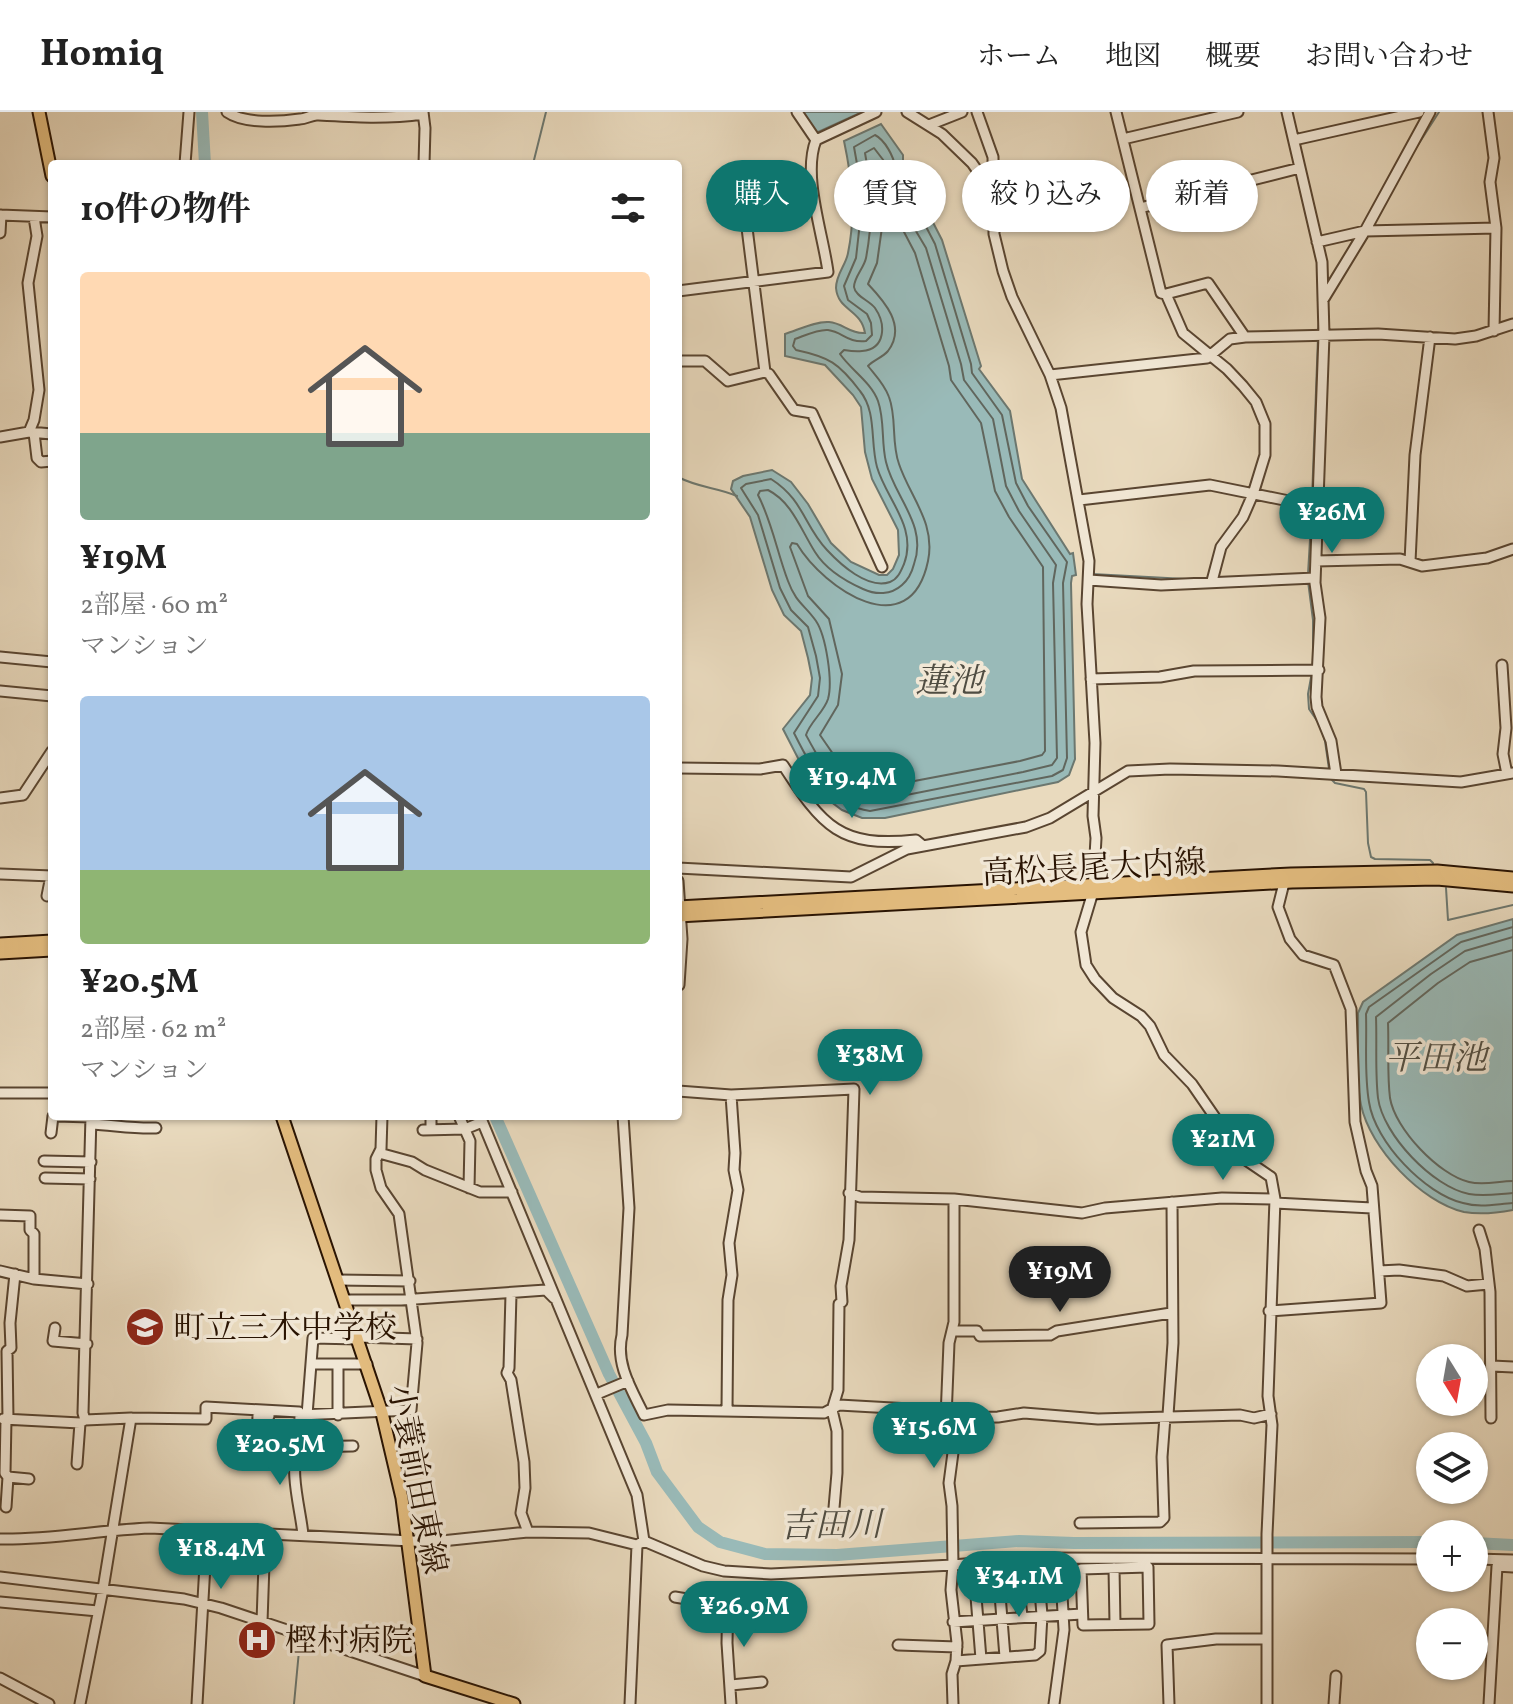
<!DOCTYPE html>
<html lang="ja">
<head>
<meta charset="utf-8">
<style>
	body { margin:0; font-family:Vollkorn,"Noto Serif JP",serif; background:#f6f6f6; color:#222; height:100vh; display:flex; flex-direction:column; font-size:30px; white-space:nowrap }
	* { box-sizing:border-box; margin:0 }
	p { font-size:26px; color:#767676 }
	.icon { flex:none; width:44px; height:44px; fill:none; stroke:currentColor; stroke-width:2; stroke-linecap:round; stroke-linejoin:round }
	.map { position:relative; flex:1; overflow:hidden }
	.panel { position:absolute; left:48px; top:48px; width:634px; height:960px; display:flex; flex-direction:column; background:#fff; border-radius:8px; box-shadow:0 2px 6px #0004 }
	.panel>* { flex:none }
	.guide { position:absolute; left:706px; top:48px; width:686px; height:72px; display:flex; gap:16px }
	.needle { width:52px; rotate:169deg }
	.fabs { position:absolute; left:1416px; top:1232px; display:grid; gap:16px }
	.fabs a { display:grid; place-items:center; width:72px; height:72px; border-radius:50%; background:#fff; box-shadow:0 2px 6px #0004; font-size:40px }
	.price { position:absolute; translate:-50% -68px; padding:0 18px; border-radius:28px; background:#0f766e; color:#fff; font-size:26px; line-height:52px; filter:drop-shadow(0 2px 4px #0008) }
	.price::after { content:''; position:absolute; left:50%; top:48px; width:24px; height:18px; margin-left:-12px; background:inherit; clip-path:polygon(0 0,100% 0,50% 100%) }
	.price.current { background:#222; color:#fff }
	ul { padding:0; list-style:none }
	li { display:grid; align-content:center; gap:16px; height:424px; padding:0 32px }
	li span { display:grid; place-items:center; height:248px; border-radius:8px; color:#555 }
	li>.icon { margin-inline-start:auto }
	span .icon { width:144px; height:144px; fill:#fffc; stroke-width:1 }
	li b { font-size:34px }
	h2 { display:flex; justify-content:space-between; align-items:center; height:96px; padding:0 32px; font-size:34px }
	.chip { padding:0 28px; border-radius:36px; background:#fff; box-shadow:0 2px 6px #0004; font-size:28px; line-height:72px }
	.chip.current { background:#0f766e; color:#fff }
	header { display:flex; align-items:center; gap:48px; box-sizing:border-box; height:112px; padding:0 40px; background:#fff; border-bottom:2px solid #e0e0e0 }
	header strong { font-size:38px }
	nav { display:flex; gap:44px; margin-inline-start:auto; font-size:28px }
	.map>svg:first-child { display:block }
	.water { fill:#99bab8; stroke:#6c776f; stroke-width:2 }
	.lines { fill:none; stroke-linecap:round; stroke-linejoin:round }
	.shore { stroke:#61665d; stroke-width:2 }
	.stream { stroke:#6c776f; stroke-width:2 }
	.river { stroke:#99bab8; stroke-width:12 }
	.minor-casing { stroke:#594531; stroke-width:13 }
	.major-casing { stroke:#291302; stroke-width:15 }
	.minor { stroke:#f1e7d5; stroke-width:9 }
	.major { stroke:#e4bd7f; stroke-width:11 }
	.labels { text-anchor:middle; stroke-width:7; stroke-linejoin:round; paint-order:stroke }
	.street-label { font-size:32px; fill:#291302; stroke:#f1e7d5 }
	.poi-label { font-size:32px; fill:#291302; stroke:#f1e7d5; text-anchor:start }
	.water-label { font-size:34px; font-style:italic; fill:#504d42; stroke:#f1e7d5 }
</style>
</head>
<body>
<header>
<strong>Homiq</strong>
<nav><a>ホーム</a><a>地図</a><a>概要</a><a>お問い合わせ</a></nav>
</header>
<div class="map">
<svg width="1513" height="1592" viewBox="0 0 1513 1592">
	<rect width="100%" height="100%" fill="#e9dabe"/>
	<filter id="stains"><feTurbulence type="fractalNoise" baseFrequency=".0025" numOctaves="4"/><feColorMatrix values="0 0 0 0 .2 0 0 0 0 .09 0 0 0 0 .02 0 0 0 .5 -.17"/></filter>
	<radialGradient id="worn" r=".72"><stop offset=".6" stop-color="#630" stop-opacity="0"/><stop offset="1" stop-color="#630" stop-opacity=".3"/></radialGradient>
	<path class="water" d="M800,0h62l-46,21z
		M881,12l22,31v9l39,76 39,126 -2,3 31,42 12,68 48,75 3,-1 3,22 -4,1 -1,7 4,176 -6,16 -11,7 -173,36h-23l-20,-8 -16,-12 -25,-34 -18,-35 27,-34 2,-17 -4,-20 -7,-27 -17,-16 -12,-25 -22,-73 -19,-28 2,-8 10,-5 29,-6 19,12 17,22 23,39 20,19 28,13h8l6,-6 6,-14 -1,-25 -26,-51 -7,-27 -4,-45 -8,-12 -28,-30 -40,-9v-22c13,-4 30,-13 44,-12 14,1 21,12 36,11 -4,-24 -27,-22 -29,-45 0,-14 10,-23 12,-35 8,-39 4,-74 -4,-112z
		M1513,807v291c-16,3 -32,5 -49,2 -43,-10 -94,-64 -103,-107 -6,-29 -2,-62 -3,-92l5,-11 94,-67z"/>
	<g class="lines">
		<path class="shore" d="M875,23c10,5 19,22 20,32l40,77 36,120 1,9 30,42 14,68 12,23 39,56 -4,21 4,175 -4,12 -11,6 -182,35c-40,-5 -60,-46 -76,-78l24,-37 2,-18 -4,-22 -8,-29 -17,-17 -11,-22 -22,-73 -17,-27 5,-4 25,-5c33,21 33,47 56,71 13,14 41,40 63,32 8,-3 11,-11 14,-18 14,-37 -18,-65 -27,-97 -7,-25 0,-55 -17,-76 -21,-28 -31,-34 -64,-41l-3,-4 2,-7c9,-3 23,-10 33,-9 15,2 19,13 38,11l6,-6 -1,-12 -4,-9 -19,-14 -4,-14 12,-28 5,-45 1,-21 -8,-45z
			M874,36l10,13 2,10 21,45 19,32 35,116 3,16 29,39 13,67 13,25 37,54 -3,18 4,175 -5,7 -29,7 -147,29c-36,-1 -55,-38 -70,-66 4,-13 18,-23 22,-36 5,-18 -2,-63 -12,-78 -11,-16 -20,-18 -28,-40 -11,-29 -16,-59 -30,-86l2,-4 8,-1c24,12 33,40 47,62 10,16 30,29 48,37 13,6 28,6 39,-4 7,-6 10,-13 12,-21 14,-39 -20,-67 -28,-102 -5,-20 -1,-41 -8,-61 -7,-19 -27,-31 -38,-47l4,-4c6,1 12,2 18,1 24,-2 24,-27 13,-43 -5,-7 -20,-12 -21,-21 0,-10 10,-19 12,-29 7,-37 6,-68 -1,-105z
			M885,94l6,1 24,46 34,113 2,14 30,43 14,68 14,26 34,50 2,184 -3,4 -22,6 -148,28 -21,-9 -31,-45 18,-30 4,-31 -13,-55 -21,-23 -18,-49 2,-4 5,1c27,45 113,103 131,17 8,-38 -18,-64 -29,-97 -8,-22 -2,-46 -10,-67 -4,-12 -13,-21 -21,-31 5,-6 14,-8 20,-15 19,-25 -4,-50 -20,-67l9,-21z
			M1513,815l-52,15 -92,65 -3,7c1,29 -2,60 3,88 6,40 56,92 94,101 17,5 33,1 50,0
			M1513,825l-48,14 -34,23 -55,43c1,27 -1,55 2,81 5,37 55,89 91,96 15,3 29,0 44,-1
			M1513,838l-43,12 -32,21 -50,40c1,24 -1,51 2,75 5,31 49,77 79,84 15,4 29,-1 44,-1"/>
		<path class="stream" d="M1409,47l30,-47
			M533,52l13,-52
			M1318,219l2,-17
			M678,365c21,11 38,10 59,19
			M1312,387l6,-162
			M1092,462l94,5
			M1308,462l4,-69
			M1308,469l5,39v46
			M1312,560l-4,22 1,15 11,16 5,16 4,28
			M1331,667l4,4 29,6 2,3 2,51 3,14 4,2 55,1 3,3
			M1446,776l2,32 65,-15
			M410,1424l28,1 74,-8
			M294,1592l6,-64"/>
		<path class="river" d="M202,0l3,52
			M495,1004l114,258 37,69 11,29 41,55 22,15 45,12 72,1 182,-14 55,2 356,-1
			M1474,1431l39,2"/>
		<g class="minor-casing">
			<path id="minor" d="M227,0c17,12 52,10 73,7 6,0 11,-4 17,-4 36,2 70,4 106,-1
				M423,0l2,16 -1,36
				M797,0l19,28
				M907,0l35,22 30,29 21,30
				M977,0l16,45 1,77 9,37 9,26 38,78 11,33 28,153 -2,43 8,139 -2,73 3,22 -3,54 -12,40 5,33 9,14 18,19 28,18 9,10 14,29 28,29 51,74 28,19 4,22 -7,197 4,29 -5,109v170
				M1116,0l45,181 5,1 17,39 44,36 16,17 13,16 9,22v31l-12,39 -10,23 -22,30 -9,34
				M1287,0l35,150 2,73 -9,248 5,35 -4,79 1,10 14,34 5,33
				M1488,0l6,46 -4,24 6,46 -2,103
				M929,13l33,-13
				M1123,27l115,-27
				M1294,28l125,-28
				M185,52l4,-52
				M741,68l24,192 4,2 25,36 18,3 70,154
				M1140,96l160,-40
				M0,103l52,2
				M0,121l1,-18
				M1317,130l48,-11 131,-3
				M678,179l150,-19c-5,-39 -26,-96 -12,-132l60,-28
				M1166,182l42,-11 37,54
				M1323,188l42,-69 65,-119
				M678,249h27l23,20 37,-9
				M1050,263l157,-17 23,-19 15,-2 133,-3 77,5 21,-3 37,-12
				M29,320l5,-12 5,-30 -11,-107 9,-47 -3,-19
				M34,321l3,25 4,4 11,-1
				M0,325l29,-5 23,2
				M1079,388l131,-15 79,16 29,2
				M1316,449l84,-2 22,7 65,-8 26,-9
				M1410,450l5,-107 15,-118
				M1089,468l72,5 154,-7
				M0,545l52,5
				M1502,553l4,63 -3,26 4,20
				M1091,567l69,-2 34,-6 125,-1
				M0,579l52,5
				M678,656l82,1 23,-4c40,62 57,83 133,75l6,5
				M0,686l23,-3 29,-44
				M678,756l173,9 56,-28 119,-22 24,-9 78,-47 42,-2 108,2 183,11 52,-9
				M0,762l52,2
				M678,769l4,58 -3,46
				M47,784l4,-20
				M678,979l53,4 123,-6 -5,151 -8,46 1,16 -3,2 -1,86 -6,20 5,21v42l-5,58
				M0,981h52
				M56,1004l35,1
				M431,1004v14
				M459,1004l11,25 -1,47
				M480,1004l157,379 7,46 -7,4 -7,159
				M623,1004l6,92 -7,127c-7,29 10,55 22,80l24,-5 156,3 15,-8 107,6
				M91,1012c22,1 43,5 65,4
				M423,1018l42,-1 17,-7
				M51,1021l2,-17
				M379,1041l33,9 13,8 55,22h32
				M44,1049l47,1
				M45,1066l45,1
				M849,1081l11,4 94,2 128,14 23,-5 117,-10 53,1
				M1275,1091l97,5
				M0,1103l30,1v14l4,4v45
				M1479,1118l6,19 5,43 1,126
				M0,1159l34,8 54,5
				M1379,1159l20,-1 45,6 23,10 21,-2
				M338,1168l72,1
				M511,1182l-2,74 -2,5 4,7 13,82 1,26 -4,25 7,19
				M345,1188h56l145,-10 8,8
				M1269,1199l112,-8 -9,-117 -6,-15 -11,-49 -4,-113 -17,-44 -31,-10 -13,-16 -12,-32 7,-28
				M55,1216l-2,13 34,3
				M952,1219h25l3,5 70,-1 7,-4 114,-18
				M358,1225l59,2
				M311,1252h56
				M338,1252v51
				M1492,1254l21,1
				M597,1282l31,-13
				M727,1298l1,-110 4,-25 -3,-32 9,-53 -4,-20 1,-17 -4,-58
				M300,1303l-1,32 54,-1
				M307,1303l6,-77 45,1
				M1168,1303l5,-72 -1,-141
				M131,1306l75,1v-12l93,5 1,3 111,-5 6,-67 -18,-129 -18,-26 -5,-18v-11l5,-10 1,-33
				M946,1306l52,-1 26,-4 74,6 142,-4 14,3 17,-4
				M3,1307l77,4 5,-3
				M8,1307l-1,-68 4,-3 -1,-25 5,-49
				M257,1323l42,1
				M257,1333l1,-30 11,1
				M299,1335c-11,22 2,64 4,88
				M77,1352l3,-41
				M8,1365l21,2
				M6,1395l2,-30 -3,-4 1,-54
				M1080,1411l80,-1 4,-4 -2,-61 3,-40
				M0,1427c50,1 99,-9 150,-11l282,14 96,-10 61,1 48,12
				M644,1429l59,25 21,5 47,3 182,-9 80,-7 397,1
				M1474,1447l39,1
				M1148,1455l1,57 -66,1 -2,-56z
				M1114,1456l1,56
				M0,1465l184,22 37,9 204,68
				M1018,1469l4,35
				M999,1470l6,75
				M728,1482l-1,49 4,61
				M675,1485l53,9
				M0,1490l98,9
				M262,1510l3,-88
				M953,1510l129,-8
				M898,1533l59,2
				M981,1547l-6,-75 86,-6 3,52 -10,74
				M956,1549l79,-6 5,-4 2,-36 -3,-36
				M0,1566l49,26
				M731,1573l31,-3
				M80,1592l23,-115 28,-171 -46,2 -2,-7 8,-297
				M197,1592l10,-174
				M953,1592l-1,-30 4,-13 1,-18 -6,-53 2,-25 -1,-59 -3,-23 5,-38 -8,-27 3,-75 5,-21v-123
				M1169,1592l-2,-59 49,-6h50
				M1334,1592l2,-28
				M1489,1592l8,-138 16,1"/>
		</g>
		<g class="major-casing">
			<path id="major" d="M39,0l13,64
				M678,795l613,-33 146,-3 76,7
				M678,804l614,-34 145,-3 76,7
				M0,832l52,-3
				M0,841l52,-3
				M282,1004l100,297 20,85 23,178 89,28"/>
		</g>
		<use href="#minor" class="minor"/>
		<use href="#major" class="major"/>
	</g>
	<defs>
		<g id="school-disc" transform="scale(2)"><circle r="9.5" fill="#8f2418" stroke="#f1e7d5"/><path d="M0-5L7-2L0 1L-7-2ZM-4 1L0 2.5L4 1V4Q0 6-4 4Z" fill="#fff"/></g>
		<g id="hospital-disc" transform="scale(2)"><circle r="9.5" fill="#8f2418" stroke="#f1e7d5"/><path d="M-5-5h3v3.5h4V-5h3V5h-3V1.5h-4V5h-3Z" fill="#fff"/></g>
	</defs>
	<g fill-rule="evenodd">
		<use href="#school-disc" x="145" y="1215"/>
		<use href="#hospital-disc" x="257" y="1528"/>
	</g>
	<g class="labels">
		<g class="street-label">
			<text transform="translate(1094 755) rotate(-3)" y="11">高松長尾大内線</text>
			<text transform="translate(418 1367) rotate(79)" y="11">小蓑前田東線</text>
		</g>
		<g class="poi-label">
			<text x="173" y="1226">町立三木中学校</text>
			<text x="285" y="1539">樫村病院</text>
		</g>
		<g class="water-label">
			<text x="949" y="580">蓮池</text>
			<text x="1436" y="957">平田池</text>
			<text transform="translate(831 1412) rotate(-1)" y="12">吉田川</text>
		</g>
	</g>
	<rect width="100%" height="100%" filter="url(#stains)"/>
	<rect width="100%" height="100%" fill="url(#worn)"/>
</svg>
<div class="fabs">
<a><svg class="needle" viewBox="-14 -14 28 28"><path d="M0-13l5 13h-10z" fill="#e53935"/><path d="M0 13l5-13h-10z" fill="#767676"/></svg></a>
<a><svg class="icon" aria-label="layers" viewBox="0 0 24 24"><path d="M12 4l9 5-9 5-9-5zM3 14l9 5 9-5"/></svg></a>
<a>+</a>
<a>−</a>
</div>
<b class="price" style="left:1332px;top:443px">¥26M</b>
<b class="price" style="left:852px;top:708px">¥19.4M</b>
<b class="price" style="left:870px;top:985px">¥38M</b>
<b class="price" style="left:1223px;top:1070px">¥21M</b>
<b class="price current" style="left:1060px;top:1202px">¥19M</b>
<b class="price" style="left:934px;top:1358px">¥15.6M</b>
<b class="price" style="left:280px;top:1375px">¥20.5M</b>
<b class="price" style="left:221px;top:1479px">¥18.4M</b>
<b class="price" style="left:1019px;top:1507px">¥34.1M</b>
<b class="price" style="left:744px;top:1537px">¥26.9M</b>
<div class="guide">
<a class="chip current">購入</a>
<a class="chip">賃貸</a>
<a class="chip">絞り込み</a>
<a class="chip">新着</a>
</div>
<section class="panel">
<h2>10件の物件<svg class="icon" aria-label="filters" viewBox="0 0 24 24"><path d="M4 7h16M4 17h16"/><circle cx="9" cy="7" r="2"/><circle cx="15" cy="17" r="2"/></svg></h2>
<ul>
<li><span style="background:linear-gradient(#ffd9b3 65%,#7fa58c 0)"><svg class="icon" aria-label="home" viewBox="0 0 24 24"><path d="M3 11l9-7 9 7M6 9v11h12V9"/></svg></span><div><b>¥19M</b><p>2部屋 · 60 m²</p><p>マンション</p></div></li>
<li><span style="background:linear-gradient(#a9c7e8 70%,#8fb573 0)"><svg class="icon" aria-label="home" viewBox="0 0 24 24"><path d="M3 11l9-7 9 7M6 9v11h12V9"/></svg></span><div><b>¥20.5M</b><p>2部屋 · 62 m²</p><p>マンション</p></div></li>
</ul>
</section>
</div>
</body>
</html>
